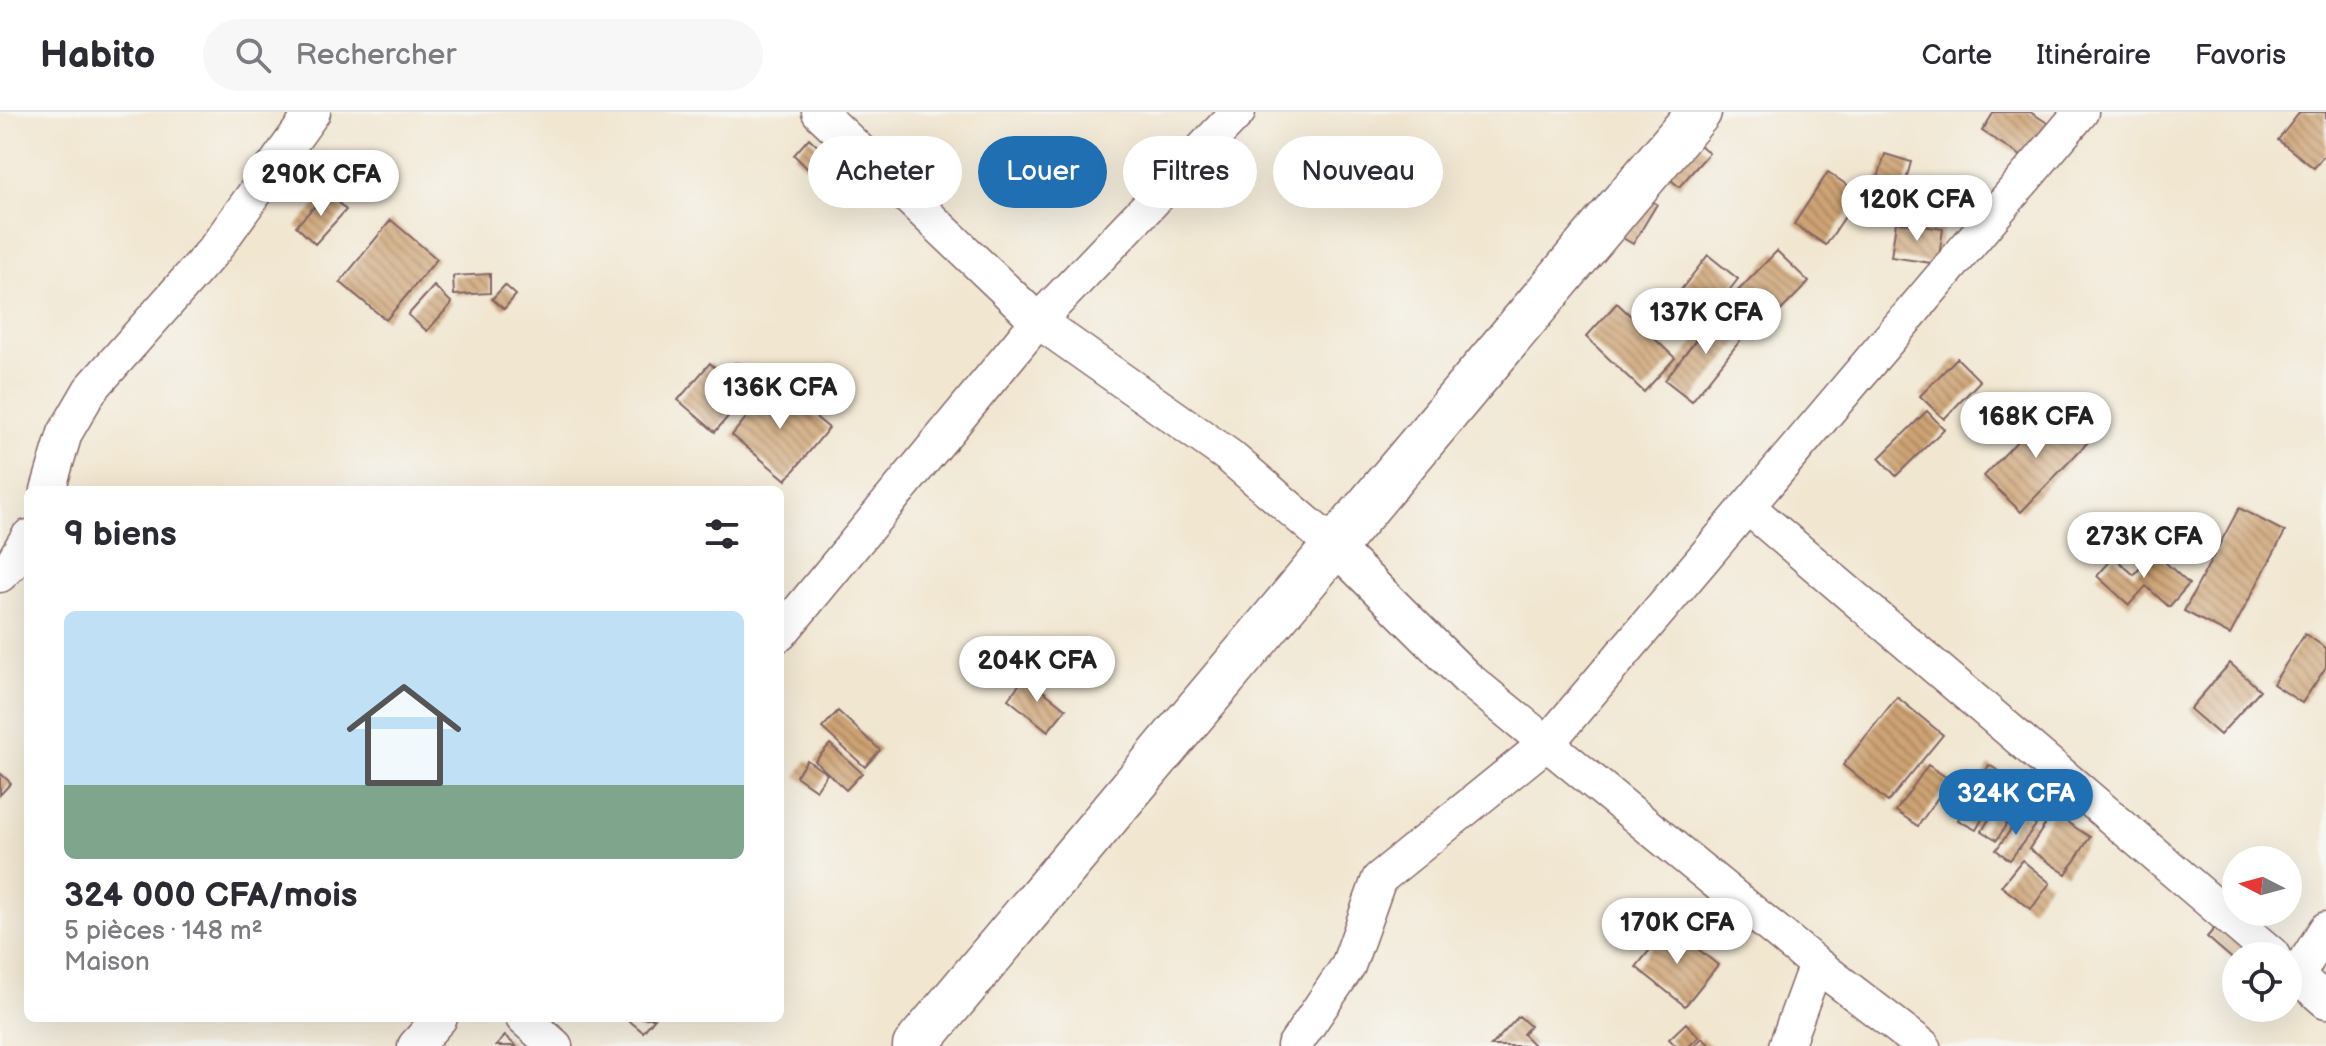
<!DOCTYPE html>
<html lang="fr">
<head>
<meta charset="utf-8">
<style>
	body { margin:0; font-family:"Balsamiq Sans",sans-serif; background:#f7f7f7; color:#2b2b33; height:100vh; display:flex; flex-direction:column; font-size:30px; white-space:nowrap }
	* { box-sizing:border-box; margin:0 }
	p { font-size:26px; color:#7c7c81 }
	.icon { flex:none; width:44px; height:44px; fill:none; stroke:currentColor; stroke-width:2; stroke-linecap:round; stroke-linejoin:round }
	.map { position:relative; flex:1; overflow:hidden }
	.drawer { position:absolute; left:24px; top:374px; width:760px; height:536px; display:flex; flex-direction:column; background:#fff; border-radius:12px; box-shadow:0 8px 32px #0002 }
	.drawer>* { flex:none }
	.top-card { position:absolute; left:808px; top:24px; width:760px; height:72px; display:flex; gap:16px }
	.needle { width:52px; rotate:276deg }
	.tools { position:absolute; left:2222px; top:734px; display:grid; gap:16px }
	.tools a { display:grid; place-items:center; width:80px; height:80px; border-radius:50%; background:#fff; box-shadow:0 8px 32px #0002; font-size:40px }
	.price { position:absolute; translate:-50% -68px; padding:0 18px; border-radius:28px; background:#fff; color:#222; font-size:26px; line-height:52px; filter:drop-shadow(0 2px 4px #0008) }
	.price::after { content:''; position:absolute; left:50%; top:48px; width:24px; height:18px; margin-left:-12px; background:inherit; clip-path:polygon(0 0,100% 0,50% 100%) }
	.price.selected { background:#1f6fb2; color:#fff }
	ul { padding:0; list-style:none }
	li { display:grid; align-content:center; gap:16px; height:424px; padding:0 40px }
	li span { display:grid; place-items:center; height:248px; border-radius:12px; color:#555 }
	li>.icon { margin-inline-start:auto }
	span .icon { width:144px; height:144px; fill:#fffc; stroke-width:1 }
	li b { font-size:34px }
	h2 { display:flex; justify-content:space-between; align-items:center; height:96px; padding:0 40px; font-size:34px }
	.pill { padding:0 28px; border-radius:36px; background:#fff; box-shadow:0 8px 32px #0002; font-size:28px; line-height:72px }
	.pill.selected { background:#1f6fb2; color:#fff }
	header { display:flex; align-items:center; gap:48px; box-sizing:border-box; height:112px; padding:0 40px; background:#fff; border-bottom:2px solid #e1e1e2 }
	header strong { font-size:38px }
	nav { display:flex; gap:44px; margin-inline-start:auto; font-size:28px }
	.search { width:560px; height:72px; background:#f7f7f7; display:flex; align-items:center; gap:20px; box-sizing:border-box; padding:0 28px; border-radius:44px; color:#7c7c81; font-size:30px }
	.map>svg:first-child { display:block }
	.building { fill:url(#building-back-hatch) }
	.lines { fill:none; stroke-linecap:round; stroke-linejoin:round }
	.street-casing { stroke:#846565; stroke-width:37 }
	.secondary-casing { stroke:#846565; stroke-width:47 }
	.street { stroke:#fff; stroke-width:34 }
	.secondary { stroke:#fff; stroke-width:44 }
</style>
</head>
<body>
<header>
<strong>Habito</strong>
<div class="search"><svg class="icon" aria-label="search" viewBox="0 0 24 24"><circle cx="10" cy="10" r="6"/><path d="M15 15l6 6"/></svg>Rechercher</div>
<nav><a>Carte</a><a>Itinéraire</a><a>Favoris</a></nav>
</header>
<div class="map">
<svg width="2326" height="934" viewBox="0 0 2326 934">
	<defs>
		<pattern id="building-back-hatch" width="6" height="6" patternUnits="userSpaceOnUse" patternTransform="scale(2)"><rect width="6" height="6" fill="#cda374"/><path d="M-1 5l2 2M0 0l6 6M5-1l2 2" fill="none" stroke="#a8845f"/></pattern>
	</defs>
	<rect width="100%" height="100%" fill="#f6f6f2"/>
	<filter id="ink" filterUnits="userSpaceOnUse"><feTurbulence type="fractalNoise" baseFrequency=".0125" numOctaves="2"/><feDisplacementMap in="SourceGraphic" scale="16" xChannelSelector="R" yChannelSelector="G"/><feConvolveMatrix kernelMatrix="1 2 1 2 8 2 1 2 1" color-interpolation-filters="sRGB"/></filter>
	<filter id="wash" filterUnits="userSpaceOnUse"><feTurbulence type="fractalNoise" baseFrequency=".006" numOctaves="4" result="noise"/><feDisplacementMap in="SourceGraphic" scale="32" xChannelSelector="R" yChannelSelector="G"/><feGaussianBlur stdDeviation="1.8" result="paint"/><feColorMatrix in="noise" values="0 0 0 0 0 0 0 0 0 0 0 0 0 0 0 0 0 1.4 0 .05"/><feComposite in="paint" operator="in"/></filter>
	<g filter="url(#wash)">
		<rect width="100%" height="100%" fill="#f1e6d0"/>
		<g id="blocks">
			<path class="building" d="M1994,0h36l24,15 -22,36 -50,-32z
				M2300,0h26v41l-12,15 -36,-28z
				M1680,15l29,26 -30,34 -29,-26z
				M809,26l20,19 -16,17 -19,-19z
				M359,40l19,17 -27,30 -19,-16z
				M1885,42l26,8 -15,55 -27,-8z
				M1828,60l32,22 -34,51 -32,-21z
				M1628,75l29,17 -24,40 -29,-17z
				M328,80l18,18 -31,34 -19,-18z
				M391,108l46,39 -51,61 -46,-38z
				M1896,110l47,7 -5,35 -47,-7z
				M1777,139l32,31 -52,53 -32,-31z
				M1708,143l30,24 -41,53 -31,-23z
				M490,162v19l-36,2 -1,-19z
				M505,173l11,10 -12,14 -12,-10z
				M434,174l18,17 -25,28 -19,-16z
				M1617,191l58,55 -31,34 -58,-55z
				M1719,198l28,22 -55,69 -27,-21z
				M1957,246l23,23 -36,38 -24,-23z
				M710,251l14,13 11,-13 22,19 -42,50 -37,-32z
				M774,271l55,45 -43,52 -54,-45z
				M2050,295l37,36 -66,69 -37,-36z
				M1927,299l17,18 -48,47 -17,-18z
				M2239,396l46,24 -55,103 -46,-24z
				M2154,440l35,32 -20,23 -23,-21 -17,19 -32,-29 17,-19 20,18z
				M2305,522l21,14v19l-24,36 -29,-19z
				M2230,551l30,27 -40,45 -30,-26z
				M1025,565l41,32 -18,22 -40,-32z
				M1897,585l46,38 -55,67 -45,-37z
				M838,599l42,39 -15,17 -43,-39z
				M830,632l32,29 -16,17 -31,-29z
				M807,648l20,14 -11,16 -20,-14z
				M1928,653l22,15 -32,46 -22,-15z
				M1989,653l18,11 -31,54 -18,-10z
				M0,661l11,10 -11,12z
				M2013,667l15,9 -31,52 -15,-9z
				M2053,701l37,24 -24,37 -37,-25z
				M2022,702l14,11 -26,35 -14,-10z
				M2022,748l28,23 -19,26 -30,-23z
				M2222,808l29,26 -9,10h-6v6l-29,-25z
				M1669,814l49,39 -33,41 -49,-39z
				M1519,904l11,10 -7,8 12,12h-44z
				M626,906h29l-12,14z
				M1686,911l13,14 -10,9h-13l-7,-7z
				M505,924l11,10h-20z
				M1702,926l9,8h-17z"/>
		</g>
	</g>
	<g filter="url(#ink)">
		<use href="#blocks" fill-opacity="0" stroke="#846565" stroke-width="2"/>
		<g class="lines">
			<g class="street-casing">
				<path id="street" d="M819,0l219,209 191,135 106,91 132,131 349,286 107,82
					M48,378l17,-57 25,-43 124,-140 99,-138
					M1749,396l525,448
					M0,463l13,-13 15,-25
					M780,522l258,-313 200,-209
					M2288,856l38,33
					M2297,864l29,-47
					M523,906l32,28
					M415,934l25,-28
					M1294,934l54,-80 31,-87 169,-137 533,-630
					M1786,934l30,-82"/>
			</g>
			<g class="secondary-casing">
				<path id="secondary" d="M915,934l784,-934"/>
			</g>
			<use href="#street" class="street"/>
			<use href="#secondary" class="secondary"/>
		</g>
	</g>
</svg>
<div class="tools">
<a><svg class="needle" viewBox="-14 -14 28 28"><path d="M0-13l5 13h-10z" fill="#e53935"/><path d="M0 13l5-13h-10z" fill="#7c7c81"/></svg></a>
<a><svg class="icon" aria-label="locate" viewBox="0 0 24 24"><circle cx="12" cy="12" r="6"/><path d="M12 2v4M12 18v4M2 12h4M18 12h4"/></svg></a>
</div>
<b class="price" style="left:321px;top:106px">290K CFA</b>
<b class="price" style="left:1917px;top:131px">120K CFA</b>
<b class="price" style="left:1706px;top:244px">137K CFA</b>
<b class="price" style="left:780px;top:319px">136K CFA</b>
<b class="price" style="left:2036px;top:348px">168K CFA</b>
<b class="price" style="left:2144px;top:468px">273K CFA</b>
<b class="price" style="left:1037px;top:592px">204K CFA</b>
<b class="price selected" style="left:2016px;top:725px">324K CFA</b>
<b class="price" style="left:1677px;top:854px">170K CFA</b>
<div class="top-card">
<a class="pill">Acheter</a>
<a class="pill selected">Louer</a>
<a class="pill">Filtres</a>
<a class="pill">Nouveau</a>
</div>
<section class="drawer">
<h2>9 biens<svg class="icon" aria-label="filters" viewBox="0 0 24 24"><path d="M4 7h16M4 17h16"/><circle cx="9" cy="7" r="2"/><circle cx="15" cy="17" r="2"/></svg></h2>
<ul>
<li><span style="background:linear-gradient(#bfe0f5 70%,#7fa58c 0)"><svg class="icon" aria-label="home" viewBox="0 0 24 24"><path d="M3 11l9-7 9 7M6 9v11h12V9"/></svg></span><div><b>324 000 CFA/mois</b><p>5 pièces · 148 m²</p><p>Maison</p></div></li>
</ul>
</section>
</div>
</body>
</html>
